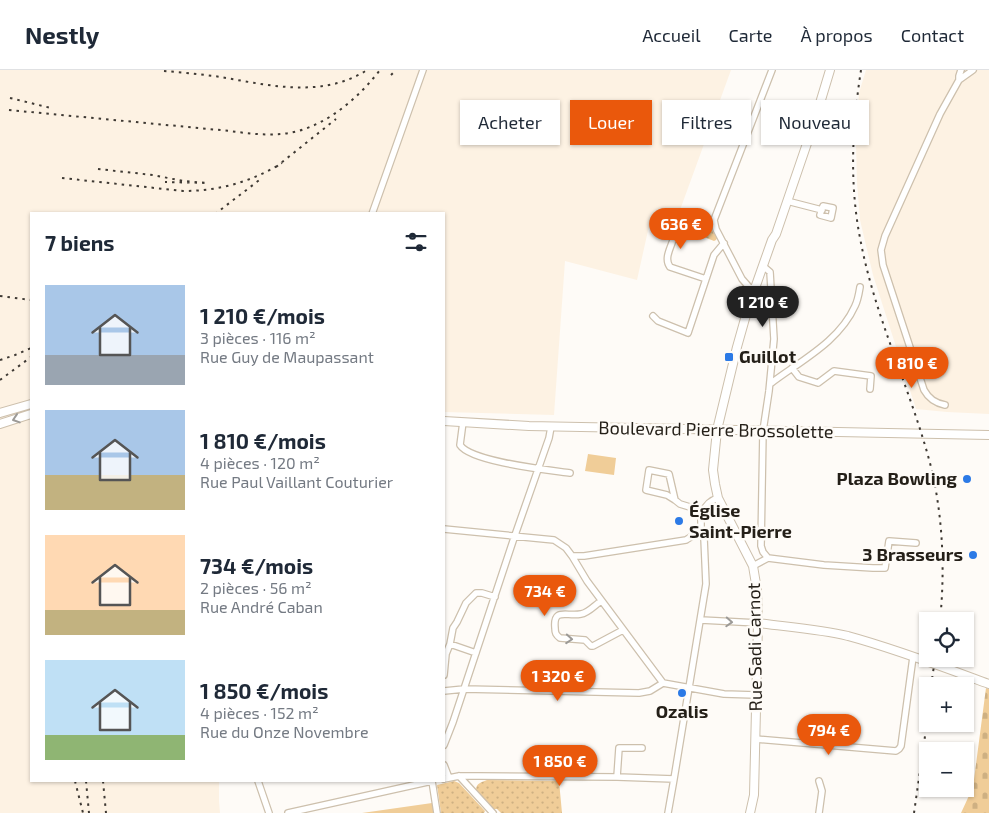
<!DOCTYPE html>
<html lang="fr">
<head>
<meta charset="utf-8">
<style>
	body { margin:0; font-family:"Exo 2",sans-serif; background:#f2f2f3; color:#1f2937; height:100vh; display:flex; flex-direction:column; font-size:19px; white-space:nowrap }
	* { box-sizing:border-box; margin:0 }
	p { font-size:16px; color:#747a83 }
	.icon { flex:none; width:28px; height:28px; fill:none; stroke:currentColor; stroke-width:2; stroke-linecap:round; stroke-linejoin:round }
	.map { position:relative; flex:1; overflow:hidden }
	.panel { position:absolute; left:30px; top:142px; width:415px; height:570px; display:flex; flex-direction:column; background:#fff; border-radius:0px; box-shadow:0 1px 4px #0004 }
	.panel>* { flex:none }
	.banner { position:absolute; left:460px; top:30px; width:454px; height:45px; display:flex; gap:10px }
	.controls { position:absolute; left:919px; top:542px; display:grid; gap:10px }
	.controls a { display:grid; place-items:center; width:55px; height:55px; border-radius:0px; background:#fff; box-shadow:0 1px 4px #0004; font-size:25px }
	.price { position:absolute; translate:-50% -42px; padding:0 11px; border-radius:18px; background:#ea580c; color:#fff; font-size:16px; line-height:32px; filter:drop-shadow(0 1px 2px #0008) }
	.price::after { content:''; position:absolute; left:50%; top:30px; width:15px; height:11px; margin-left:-8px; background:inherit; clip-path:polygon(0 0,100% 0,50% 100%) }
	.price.on { background:#222; color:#fff }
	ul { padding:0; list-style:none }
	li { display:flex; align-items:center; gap:15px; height:125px; padding:0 15px }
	li span { display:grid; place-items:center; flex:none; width:140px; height:100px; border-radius:0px; color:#555 }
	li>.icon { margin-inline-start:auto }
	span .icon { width:60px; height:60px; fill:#fffc; stroke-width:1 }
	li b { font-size:21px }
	h2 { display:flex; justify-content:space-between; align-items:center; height:60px; padding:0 15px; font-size:21px }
	.pill { padding:0 18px; border-radius:0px; background:#fff; box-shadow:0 1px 4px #0004; font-size:18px; line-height:45px }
	.pill.on { background:#ea580c; color:#fff }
	header { display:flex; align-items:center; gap:30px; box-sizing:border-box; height:70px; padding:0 25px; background:#fff; border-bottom:1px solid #e0e1e3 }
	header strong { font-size:24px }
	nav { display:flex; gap:28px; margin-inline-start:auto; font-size:18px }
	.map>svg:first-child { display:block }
	.built { fill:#fdf2e3 }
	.grass { fill:url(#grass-dots) }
	.cemetery { fill:url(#cemetery-stones) }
	.garden { fill:#f0cd98 }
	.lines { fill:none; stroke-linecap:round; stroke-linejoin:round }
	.street-casing { stroke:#cdc0ad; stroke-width:8 }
	.secondary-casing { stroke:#cdc0ad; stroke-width:10 }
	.street { stroke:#fff; stroke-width:5.5 }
	.secondary { stroke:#fff; stroke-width:8 }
	.rail { stroke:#3e3933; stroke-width:2; stroke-dasharray:2.5 5; stroke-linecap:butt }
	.oneway { stroke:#9c9a97 }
	.poi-dot { fill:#2c7ae6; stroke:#fefbf7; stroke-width:2 }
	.labels { text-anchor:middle; stroke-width:5; stroke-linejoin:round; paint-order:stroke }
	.poi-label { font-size:18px; font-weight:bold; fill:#241f18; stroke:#fefbf7; text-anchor:start }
	.street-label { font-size:18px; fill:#241f18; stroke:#fefbf7 }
</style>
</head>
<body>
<header>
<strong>Nestly</strong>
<nav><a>Accueil</a><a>Carte</a><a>À propos</a><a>Contact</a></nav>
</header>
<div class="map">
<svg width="989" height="743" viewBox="0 0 989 743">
	<defs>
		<pattern id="grass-dots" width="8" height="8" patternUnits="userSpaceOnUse" patternTransform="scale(1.25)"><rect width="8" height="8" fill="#f0cd98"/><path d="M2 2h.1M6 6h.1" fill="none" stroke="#ceb082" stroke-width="1.8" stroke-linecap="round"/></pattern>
		<pattern id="cemetery-stones" width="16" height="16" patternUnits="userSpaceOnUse" patternTransform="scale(1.25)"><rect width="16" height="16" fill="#f0cd98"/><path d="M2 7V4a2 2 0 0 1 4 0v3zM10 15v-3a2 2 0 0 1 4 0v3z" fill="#ceb082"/></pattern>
	</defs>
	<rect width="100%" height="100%" fill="#fefbf7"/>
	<path class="built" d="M0,0h731l-51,140 -31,16 -12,54 -72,-19 -11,154 -110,-3v-198h-413v567h188v20l1,12h-220z
		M866,0h123v344l-42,-2 -31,-3 -43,-134 -13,-55 -3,-37 -1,-40 3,-50z"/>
	<path class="grass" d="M709,155l8,13 -1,2 -2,1 -20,-8 1,-2 9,-5z
		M487,710l72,1 3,32h-61l-4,-4h-3l-18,-19c0,-7 6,-8 11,-10z
		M454,711l5,2 26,28 -1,2h-43l-4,-28z"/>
	<path class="cemetery" d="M986,618l3,1v124h-28l12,-26z"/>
	<path class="garden" d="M588,384l28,4 -2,17 -29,-4z
		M432,733l2,10h-72z"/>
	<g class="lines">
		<g class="street-casing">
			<path id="street" d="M959,10l14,-10
				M787,131l35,9
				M823,136l10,2 -2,10 -11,-3z
				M372,144l51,-144
				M763,196l7,6 4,67 -5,52 -6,40 -2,115 2,6 5,6
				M706,209l-36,-12c-6,-8 0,-18 3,-27l34,-19 7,-1
				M755,219l-6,-2 -7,-8 -26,-50 -2,-9 58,-150
				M653,246l5,5 30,12 26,-78 10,-12
				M792,298l7,9 19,6 16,-12 37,5 -1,13
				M770,314c30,-23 69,-42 85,-78 3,-6 4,-13 5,-19
				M945,335c-10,-2 -16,-6 -21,-15l-41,-125 -2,-15 4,-14 55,-122 19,-34v-4l2,-6
				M463,352l-3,23c11,17 89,25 110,28
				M675,430l-8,-5 -21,-5 3,-20 20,4 6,26 5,4 23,7
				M444,459l110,11 12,8 6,8h12l102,-16c4,-3 13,-7 15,-13 0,0 0,-8 0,-8 2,-11 7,-18 17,-21
				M572,486l15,25 76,102 61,11 32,1
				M753,496l15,-8 56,7 49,3h12l4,-27 27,2
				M601,531c-6,4 -13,12 -20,13 -14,3 -28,-7 -26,14 0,5 1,7 5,10l25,2 6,6h2l30,-16
				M701,550l57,3
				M450,574l26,9
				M444,605l2,-21 4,-10 3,-16 4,-6 9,-19 10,-10h6l13,4
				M444,621l20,-2 175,4 11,-2 13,-8
				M755,669l141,12 3,-2 2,-3 12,-89
				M444,675l9,-23 61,-184 35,-100 2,-11
				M444,695l5,13
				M459,706l34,37
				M617,707l2,-29h23
				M444,709l15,-3h20l138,1 57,2
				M258,711l11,32
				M432,711l5,32
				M288,743l144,-32
				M668,743l6,-34 32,-195 -2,-46 -3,-10
				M819,743l3,-22 -3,-10"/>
		</g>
		<g class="secondary-casing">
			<path id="secondary" d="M0,343l31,-9
				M444,351l85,5 460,9
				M0,354l31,-10
				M758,553c30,4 61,6 90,13 48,13 95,31 141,48
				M750,743l4,-18 4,-172 -1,-33 -4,-24 -35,-68 -3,-14 -2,-14 4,-40 20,-83 11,-39 24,-68 4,-6 38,-111 16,-53"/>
		</g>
		<use href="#street" class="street"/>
		<use href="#secondary" class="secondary"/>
		<path class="rail" d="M861,0c-9,58 -12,115 0,173 15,78 52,151 71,228 11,49 13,100 8,150
			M164,1c16,1 33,3 50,5 51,8 106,24 153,-6
			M391,5l5,-5
			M10,28l41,10
			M9,40l221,21c22,3 46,6 68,0 33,-9 62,-35 82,-61
			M276,97l60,-48
			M98,99l55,6 30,6 24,2 -42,-1
			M62,108l121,13c36,0 68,-9 99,-28
			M215,144l47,-36
			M0,226l31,4
			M0,290l15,-5 16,-7
			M0,310l31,-23
			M931,616l4,-27
			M75,711l8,32
			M86,711l3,32
			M103,711l3,32
			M914,743l14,-98"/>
	</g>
	<defs><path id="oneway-chevron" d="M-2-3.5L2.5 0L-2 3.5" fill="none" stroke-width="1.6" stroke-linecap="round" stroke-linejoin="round" transform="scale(1.25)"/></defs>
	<g class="oneway">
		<use href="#oneway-chevron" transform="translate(16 349) rotate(162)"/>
		<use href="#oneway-chevron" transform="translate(729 552) rotate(3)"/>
		<use href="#oneway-chevron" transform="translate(569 569) rotate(4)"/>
	</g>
	<g class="poi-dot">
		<rect x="724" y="282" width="10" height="10" rx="2.5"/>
		<circle cx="967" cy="409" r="5"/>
		<circle cx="679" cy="451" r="5"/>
		<circle cx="973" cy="485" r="5"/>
		<circle cx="682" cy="623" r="5"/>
	</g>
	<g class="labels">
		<g class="poi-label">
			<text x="739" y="293">Guillot</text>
			<text x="957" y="415" text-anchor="end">Plaza Bowling</text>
			<text x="689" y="447">Église<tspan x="689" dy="21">Saint-Pierre</tspan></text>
			<text x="963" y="491" text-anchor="end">3 Brasseurs</text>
			<text x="682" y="648" text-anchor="middle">Ozalis</text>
		</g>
		<g class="street-label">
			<text transform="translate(716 360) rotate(1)" y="6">Boulevard Pierre Brossolette</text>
			<text transform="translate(755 577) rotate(-91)" y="6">Rue Sadi Carnot</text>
		</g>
	</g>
</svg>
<div class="controls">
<a><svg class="icon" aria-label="locate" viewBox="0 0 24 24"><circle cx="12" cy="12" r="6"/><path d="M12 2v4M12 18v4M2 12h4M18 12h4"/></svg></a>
<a>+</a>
<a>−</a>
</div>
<b class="price" style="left:681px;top:180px">636 €</b>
<b class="price on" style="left:763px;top:258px">1 210 €</b>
<b class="price" style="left:912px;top:319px">1 810 €</b>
<b class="price" style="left:545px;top:547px">734 €</b>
<b class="price" style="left:558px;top:632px">1 320 €</b>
<b class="price" style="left:829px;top:686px">794 €</b>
<b class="price" style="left:560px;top:717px">1 850 €</b>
<div class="banner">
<a class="pill">Acheter</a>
<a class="pill on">Louer</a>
<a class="pill">Filtres</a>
<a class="pill">Nouveau</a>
</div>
<section class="panel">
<h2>7 biens<svg class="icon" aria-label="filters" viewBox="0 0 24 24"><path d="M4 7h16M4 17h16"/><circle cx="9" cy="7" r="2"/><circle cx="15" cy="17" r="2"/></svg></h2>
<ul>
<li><span style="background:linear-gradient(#a9c7e8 70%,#9aa5b1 0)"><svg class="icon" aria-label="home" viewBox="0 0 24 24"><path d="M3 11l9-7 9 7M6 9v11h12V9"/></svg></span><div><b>1 210 €/mois</b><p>3 pièces · 116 m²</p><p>Rue Guy de Maupassant</p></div></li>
<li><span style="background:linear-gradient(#a9c7e8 65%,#c2b280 0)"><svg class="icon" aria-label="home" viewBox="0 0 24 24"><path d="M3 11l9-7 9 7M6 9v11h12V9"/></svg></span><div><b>1 810 €/mois</b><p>4 pièces · 120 m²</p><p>Rue Paul Vaillant Couturier</p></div></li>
<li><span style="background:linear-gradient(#ffd9b3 75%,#c2b280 0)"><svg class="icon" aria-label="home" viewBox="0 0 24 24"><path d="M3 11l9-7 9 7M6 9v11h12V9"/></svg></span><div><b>734 €/mois</b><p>2 pièces · 56 m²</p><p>Rue André Caban</p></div></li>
<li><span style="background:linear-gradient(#bfe0f5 75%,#8fb573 0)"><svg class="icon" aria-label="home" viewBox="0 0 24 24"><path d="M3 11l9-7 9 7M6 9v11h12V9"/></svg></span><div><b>1 850 €/mois</b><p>4 pièces · 152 m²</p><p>Rue du Onze Novembre</p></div></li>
</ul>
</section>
</div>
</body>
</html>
